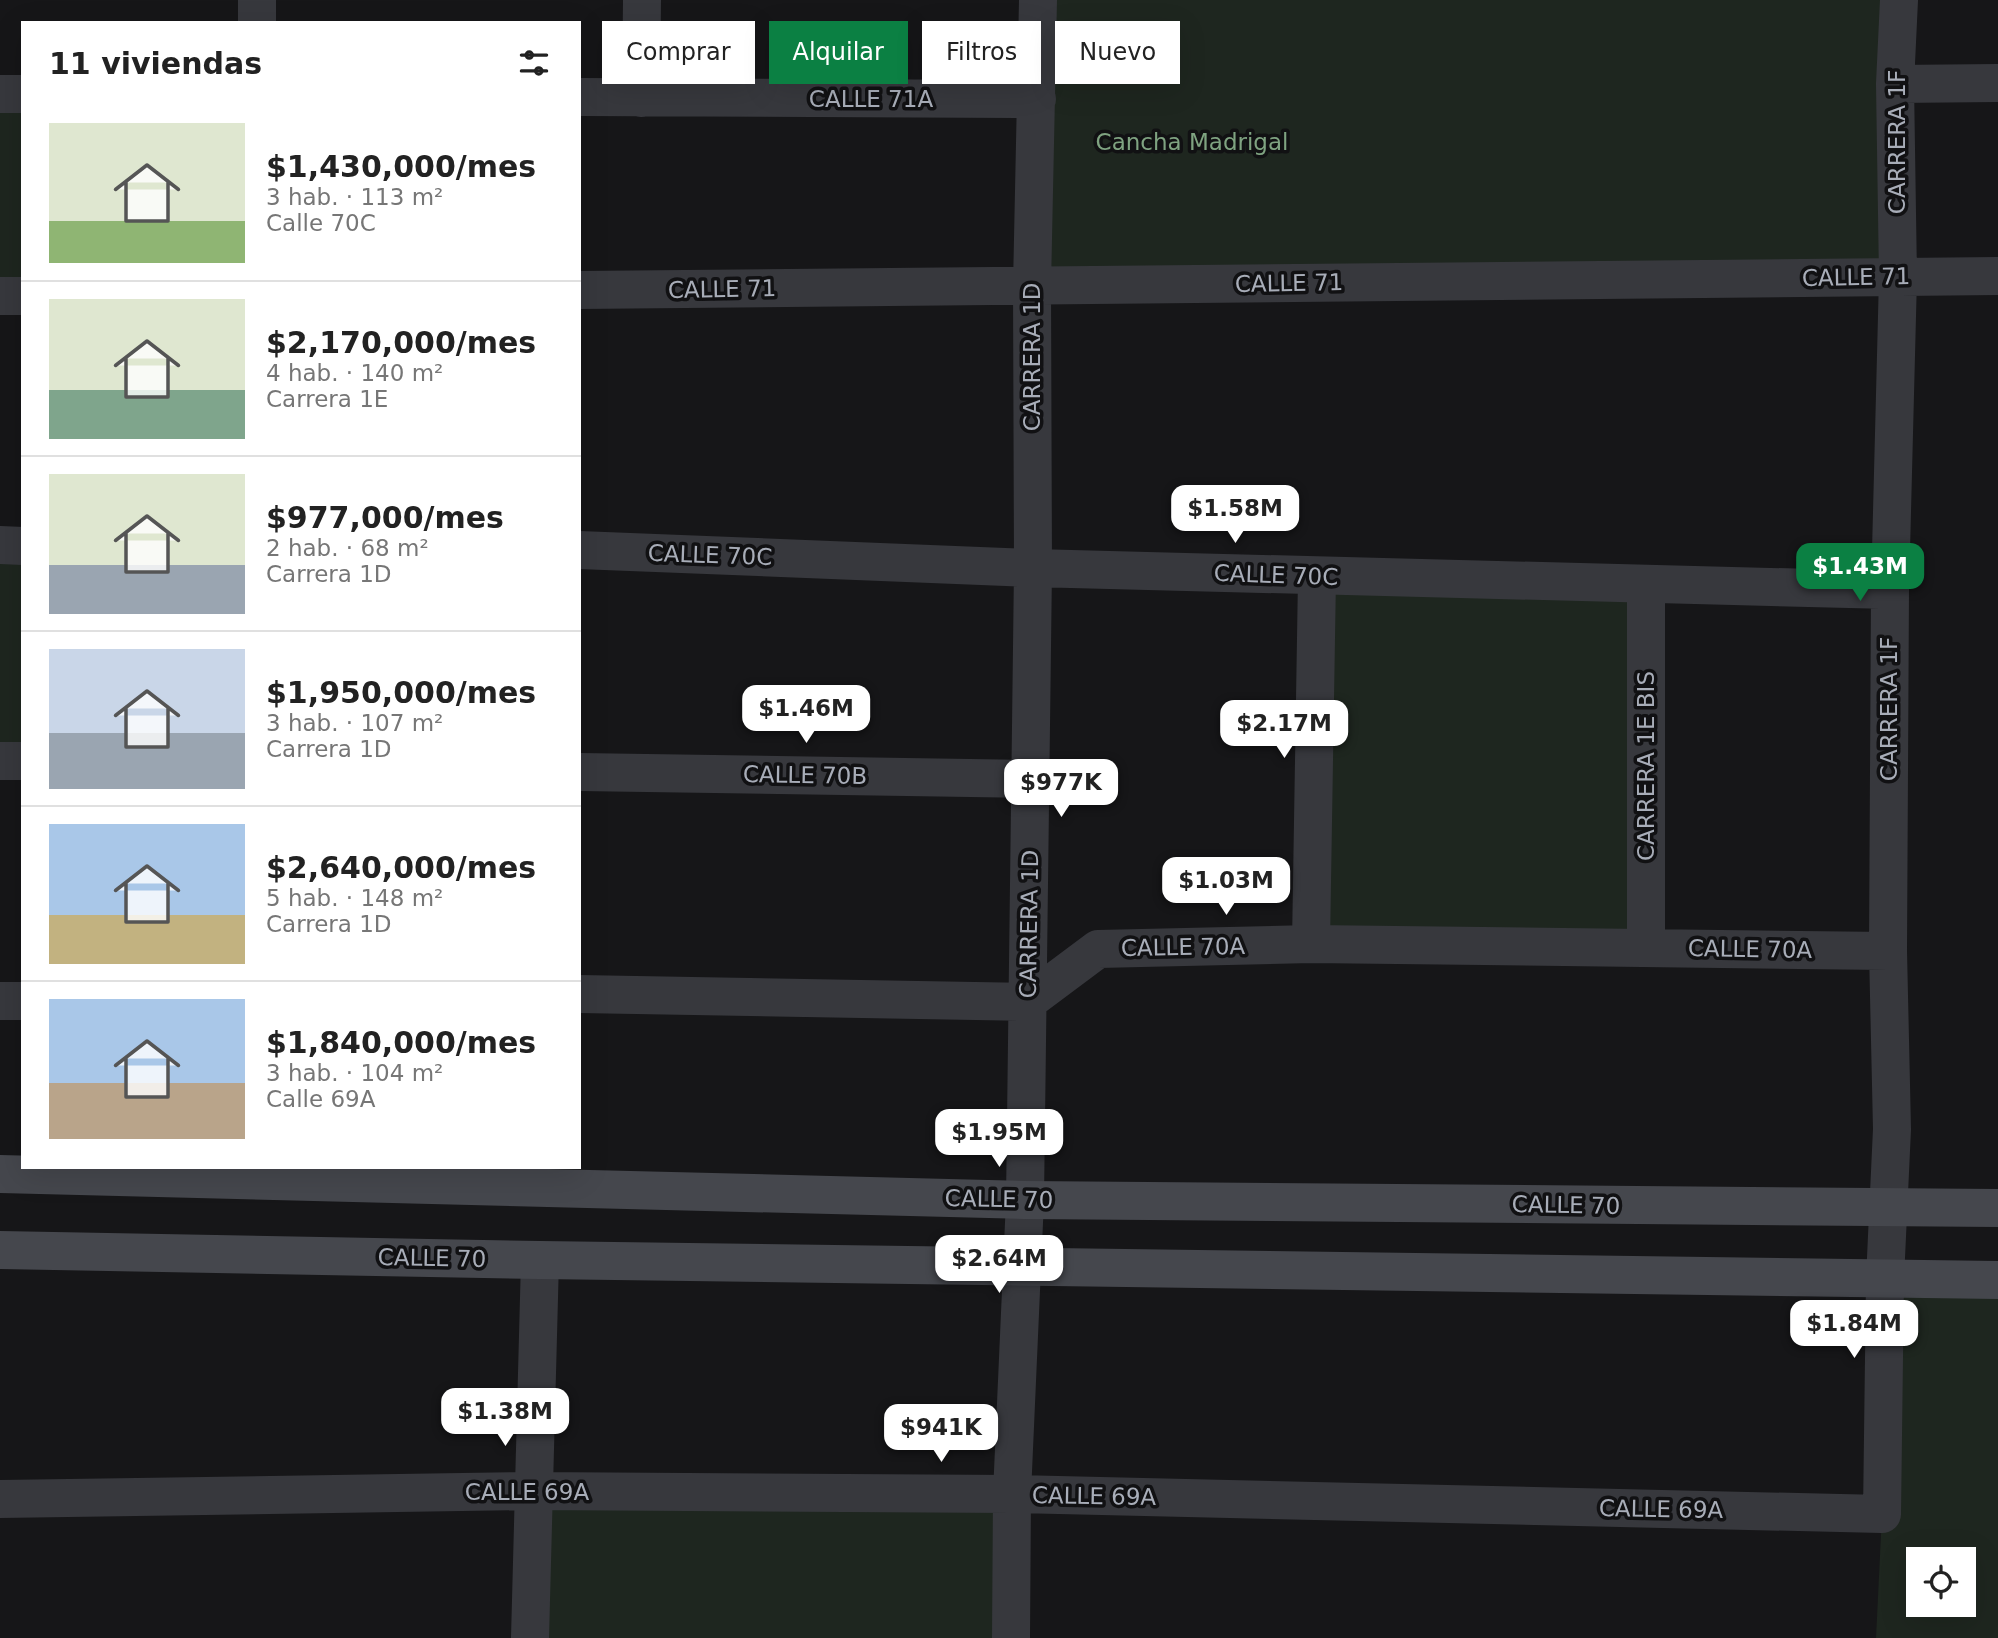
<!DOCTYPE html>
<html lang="es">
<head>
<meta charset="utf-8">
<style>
	body { margin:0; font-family:"DejaVu Sans",sans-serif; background:#f6f6f6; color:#222; height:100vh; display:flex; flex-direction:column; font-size:26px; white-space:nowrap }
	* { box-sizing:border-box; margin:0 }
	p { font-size:23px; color:#767676 }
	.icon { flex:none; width:38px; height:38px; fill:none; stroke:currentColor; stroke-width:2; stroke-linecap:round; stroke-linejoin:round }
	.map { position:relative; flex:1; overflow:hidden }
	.details { position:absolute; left:21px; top:21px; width:560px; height:1148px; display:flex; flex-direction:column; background:#fff; border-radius:0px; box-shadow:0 7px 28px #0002 }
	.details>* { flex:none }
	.top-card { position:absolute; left:602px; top:21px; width:665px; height:63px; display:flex; gap:14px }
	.fabs { position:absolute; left:1906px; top:1547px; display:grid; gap:14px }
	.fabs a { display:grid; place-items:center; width:70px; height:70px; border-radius:0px; background:#fff; box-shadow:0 7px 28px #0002; font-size:35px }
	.price { position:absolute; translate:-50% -60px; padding:0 16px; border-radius:14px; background:#fff; color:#222; font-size:23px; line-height:46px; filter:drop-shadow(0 2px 4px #0008) }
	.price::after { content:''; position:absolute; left:50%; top:42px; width:21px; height:16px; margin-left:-10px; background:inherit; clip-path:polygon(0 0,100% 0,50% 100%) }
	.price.current { background:#0b8043; color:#fff }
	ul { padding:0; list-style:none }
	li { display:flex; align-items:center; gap:21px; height:175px; padding:0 28px }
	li+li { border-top:2px solid #e0e0e0 }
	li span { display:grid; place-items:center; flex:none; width:196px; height:140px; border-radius:0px; color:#555 }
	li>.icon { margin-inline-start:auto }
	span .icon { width:84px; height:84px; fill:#fffc; stroke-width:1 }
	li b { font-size:30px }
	h2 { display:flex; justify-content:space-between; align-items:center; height:84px; padding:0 28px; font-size:30px }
	.pill { padding:0 24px; border-radius:0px; background:#fff; box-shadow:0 7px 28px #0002; font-size:24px; line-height:63px }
	.pill.current { background:#0b8043; color:#fff }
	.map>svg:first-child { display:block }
	.green { fill:#1e261f; fill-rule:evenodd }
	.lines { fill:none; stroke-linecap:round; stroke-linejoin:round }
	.street { stroke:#37383d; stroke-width:38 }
	.secondary { stroke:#45474d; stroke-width:38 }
	.labels { text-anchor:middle; stroke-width:7; stroke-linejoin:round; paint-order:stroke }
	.street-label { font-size:23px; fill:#a8adb8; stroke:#111113 }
	.park-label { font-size:23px; fill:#7fa381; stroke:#111113 }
</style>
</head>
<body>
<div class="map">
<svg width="1998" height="1638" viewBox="0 0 1998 1638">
	<rect width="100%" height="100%" fill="#161618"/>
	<path class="green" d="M1047,0h851v277l-866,9z
		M0,94h23v202h-23z
		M0,545l23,1v215h-23z
		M1317,577l329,7v364l-335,-4z
		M1885,1279l113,1v358h-122l6,-124zM1918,1559h46v46h-46z
		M533,1491l479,3 -1,144h-481z"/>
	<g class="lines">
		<path class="street" d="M257,23v-23
			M1895,84l103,-1
			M0,94h23
			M579,97l458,2
			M641,98l1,-98
			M579,290l1419,-14
			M0,296h23
			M0,545l23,1
			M579,550l454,18 857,22
			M0,761h23
			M579,772l453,7
			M1311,944l6,-367
			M1646,948v-364
			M579,994l448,8 71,-53 213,-5 577,7
			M0,1001h23
			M0,1499l533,-8 479,3 870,20 3,-235 7,-150 -4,-178 2,-361 8,-313 -3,-193 4,-84
			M530,1638l10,-378
			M1011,1638l1,-144 13,-294 8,-632 -1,-282 6,-286"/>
		<path class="secondary" d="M0,1174l1025,26 973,8
			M0,1250l540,10 1458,20"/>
	</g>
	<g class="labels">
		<g class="street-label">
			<text x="871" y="107">CALLE 71A</text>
			<text transform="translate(1897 142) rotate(-90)" y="8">CARRERA 1F</text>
			<text transform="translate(1856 277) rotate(-1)" y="8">CALLE 71</text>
			<text transform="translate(1289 283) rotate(-1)" y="8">CALLE 71</text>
			<text transform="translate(722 289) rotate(-1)" y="8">CALLE 71</text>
			<text transform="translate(1032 357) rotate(-90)" y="8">CARRERA 1D</text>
			<text transform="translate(710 555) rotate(2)" y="8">CALLE 70C</text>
			<text transform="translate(1276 575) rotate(2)" y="8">CALLE 70C</text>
			<text transform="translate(1889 709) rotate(-90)" y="8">CARRERA 1F</text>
			<text transform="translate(1646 766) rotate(-90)" y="8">CARRERA 1E BIS</text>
			<text transform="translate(805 775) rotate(1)" y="8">CALLE 70B</text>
			<text transform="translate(1029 924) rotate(-89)" y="8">CARRERA 1D</text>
			<text transform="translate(1183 947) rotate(-1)" y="8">CALLE 70A</text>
			<text transform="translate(1750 949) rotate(1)" y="8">CALLE 70A</text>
			<text transform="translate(999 1199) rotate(1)" y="8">CALLE 70</text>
			<text transform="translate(1566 1205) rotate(1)" y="8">CALLE 70</text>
			<text transform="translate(432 1258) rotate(1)" y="8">CALLE 70</text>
			<text x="527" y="1500">CALLE 69A</text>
			<text transform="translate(1094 1496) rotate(1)" y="8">CALLE 69A</text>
			<text transform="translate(1661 1509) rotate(1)" y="8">CALLE 69A</text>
		</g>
		<g class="park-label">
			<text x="1192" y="150">Cancha Madrigal</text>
		</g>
	</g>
</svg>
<div class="fabs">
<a><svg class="icon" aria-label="locate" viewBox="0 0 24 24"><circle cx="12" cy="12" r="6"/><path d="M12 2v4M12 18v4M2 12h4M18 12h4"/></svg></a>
</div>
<b class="price" style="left:1235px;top:545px">$1.58M</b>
<b class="price current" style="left:1860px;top:603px">$1.43M</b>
<b class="price" style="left:806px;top:745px">$1.46M</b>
<b class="price" style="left:1284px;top:760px">$2.17M</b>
<b class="price" style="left:1061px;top:819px">$977K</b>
<b class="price" style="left:1226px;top:917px">$1.03M</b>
<b class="price" style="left:999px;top:1169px">$1.95M</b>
<b class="price" style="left:999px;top:1295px">$2.64M</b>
<b class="price" style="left:1854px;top:1360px">$1.84M</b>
<b class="price" style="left:505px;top:1448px">$1.38M</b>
<b class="price" style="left:941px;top:1464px">$941K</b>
<div class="top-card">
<a class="pill">Comprar</a>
<a class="pill current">Alquilar</a>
<a class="pill">Filtros</a>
<a class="pill">Nuevo</a>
</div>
<section class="details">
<h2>11 viviendas<svg class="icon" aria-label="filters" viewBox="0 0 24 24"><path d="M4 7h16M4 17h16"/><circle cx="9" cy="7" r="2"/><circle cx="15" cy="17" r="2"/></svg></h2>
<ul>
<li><span style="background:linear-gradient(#dfe7d0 70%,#8fb573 0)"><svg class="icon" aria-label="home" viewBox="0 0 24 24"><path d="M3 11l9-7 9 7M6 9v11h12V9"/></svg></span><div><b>$1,430,000/mes</b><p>3 hab. · 113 m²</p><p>Calle 70C</p></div></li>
<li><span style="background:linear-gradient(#dfe7d0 65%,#7fa58c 0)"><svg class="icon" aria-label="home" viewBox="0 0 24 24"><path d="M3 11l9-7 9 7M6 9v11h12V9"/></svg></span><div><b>$2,170,000/mes</b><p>4 hab. · 140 m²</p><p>Carrera 1E</p></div></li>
<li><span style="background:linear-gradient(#dfe7d0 65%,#9aa5b1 0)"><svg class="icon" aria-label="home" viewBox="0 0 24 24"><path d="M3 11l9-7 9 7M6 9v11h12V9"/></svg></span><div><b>$977,000/mes</b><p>2 hab. · 68 m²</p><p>Carrera 1D</p></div></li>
<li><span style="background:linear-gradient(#c9d6e8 60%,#9aa5b1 0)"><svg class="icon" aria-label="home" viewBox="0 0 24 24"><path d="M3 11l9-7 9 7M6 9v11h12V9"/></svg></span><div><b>$1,950,000/mes</b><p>3 hab. · 107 m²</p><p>Carrera 1D</p></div></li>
<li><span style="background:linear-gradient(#a9c7e8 65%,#c2b280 0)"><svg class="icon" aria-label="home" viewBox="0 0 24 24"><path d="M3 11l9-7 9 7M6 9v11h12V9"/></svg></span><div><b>$2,640,000/mes</b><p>5 hab. · 148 m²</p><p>Carrera 1D</p></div></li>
<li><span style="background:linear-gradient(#a9c7e8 60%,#b9a48a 0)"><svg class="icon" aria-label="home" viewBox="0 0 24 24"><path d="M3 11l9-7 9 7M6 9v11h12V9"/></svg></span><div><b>$1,840,000/mes</b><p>3 hab. · 104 m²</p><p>Calle 69A</p></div></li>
</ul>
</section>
</div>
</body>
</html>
